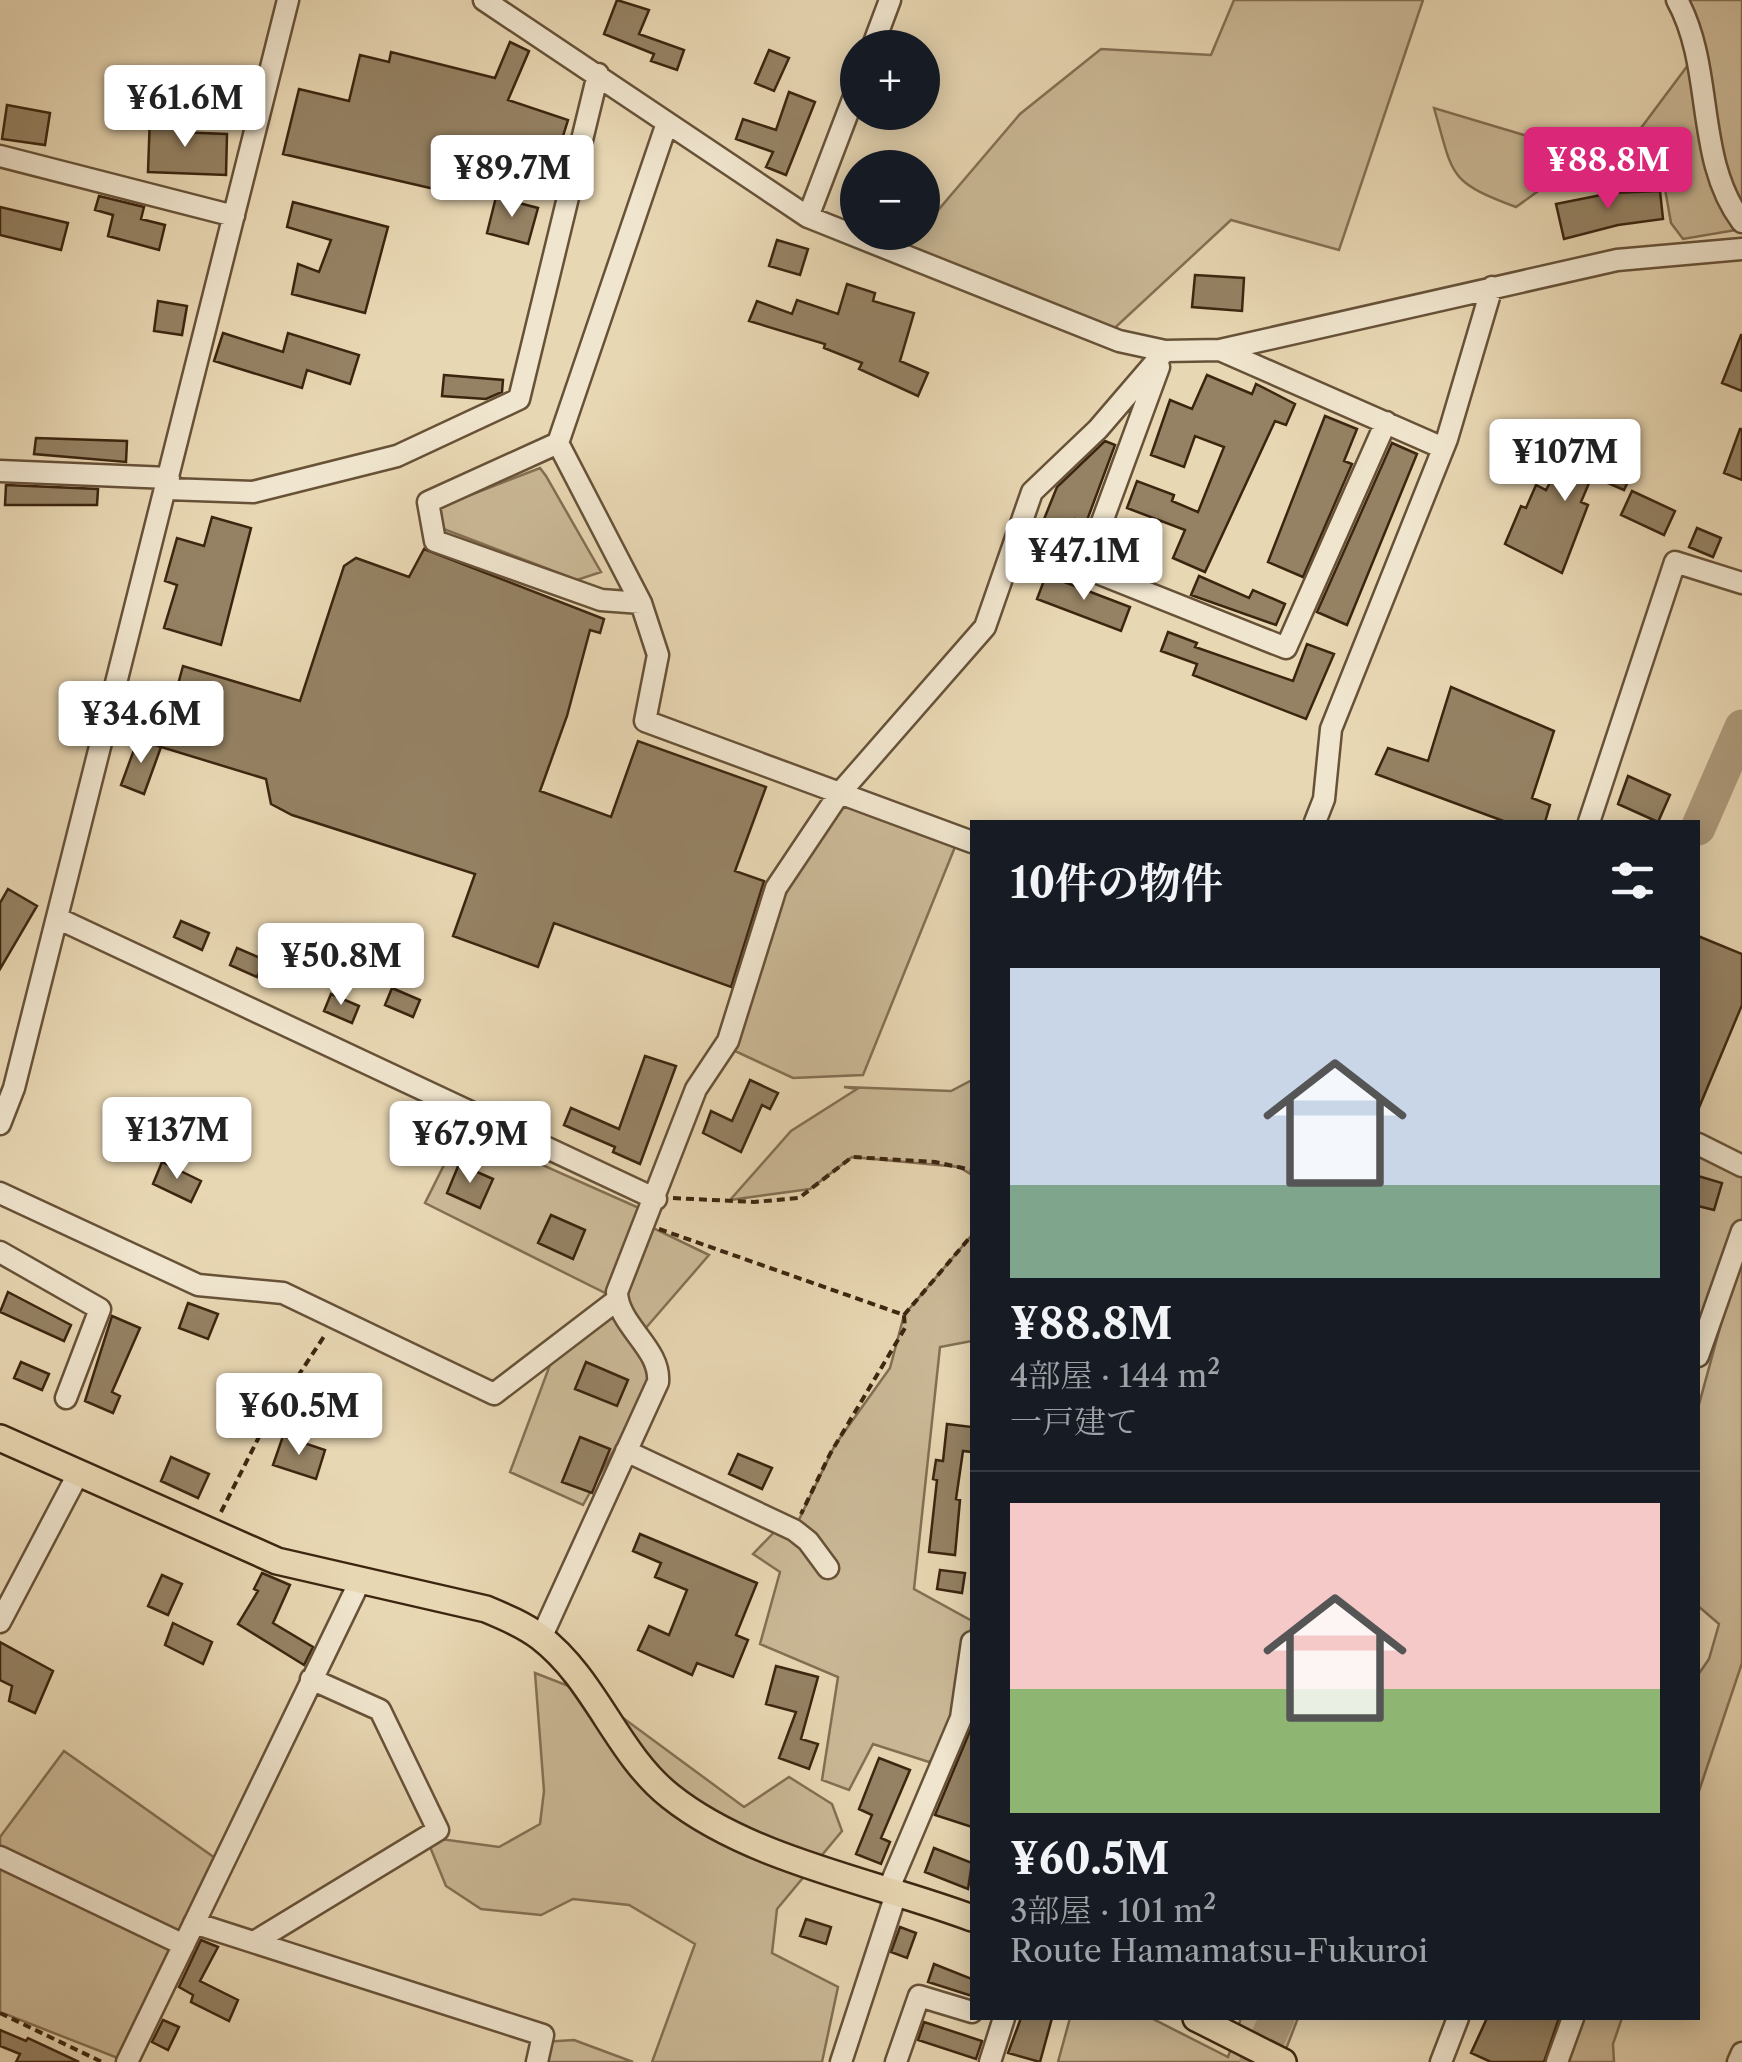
<!DOCTYPE html>
<html lang="ja">
<head>
<meta charset="utf-8">
<style>
	body { margin:0; font-family:"Libre Caslon Text","Noto Serif JP",serif; background:#20242c; color:#f1f3f6; height:100vh; display:flex; flex-direction:column; font-size:38px; white-space:nowrap }
	* { box-sizing:border-box; margin:0 }
	p { font-size:32px; color:#9ea1a6 }
	.icon { flex:none; width:55px; height:55px; fill:none; stroke:currentColor; stroke-width:2; stroke-linecap:round; stroke-linejoin:round }
	.map { position:relative; flex:1; overflow:hidden }
	.details { position:absolute; left:970px; top:820px; width:730px; height:1200px; display:flex; flex-direction:column; background:#171b24; border-radius:0px; box-shadow:0 5px 25px #0003 }
	.details>* { flex:none }
	.buttons { position:absolute; left:840px; top:30px; display:grid; gap:20px }
	.buttons a { display:grid; place-items:center; width:100px; height:100px; border-radius:50%; background:#171b24; box-shadow:0 5px 25px #0003; font-size:50px }
	.price { position:absolute; translate:-50% -85px; padding:0 22px; border-radius:10px; background:#fff; color:#222; font-size:32px; line-height:65px; filter:drop-shadow(0 2px 5px #0008) }
	.price::after { content:''; position:absolute; left:50%; top:60px; width:30px; height:22px; margin-left:-15px; background:inherit; clip-path:polygon(0 0,100% 0,50% 100%) }
	.price.active { background:#db2777; color:#fff }
	ul { padding:0; list-style:none }
	li { display:grid; align-content:center; gap:20px; height:530px; padding:0 40px }
	li+li { border-top:2px solid #363941 }
	li span { display:grid; place-items:center; height:310px; border-radius:0px; color:#555 }
	li>.icon { margin-inline-start:auto }
	span .icon { width:180px; height:180px; fill:#fffc; stroke-width:1 }
	li b { font-size:42px }
	h2 { display:flex; justify-content:space-between; align-items:center; height:120px; padding:0 40px; font-size:42px }
	.map>svg:first-child { display:block }
	.green { fill:#cbb997; stroke:#846f53; stroke-width:2.5 }
	.lines { fill:none; stroke-linecap:round; stroke-linejoin:round }
	.river { stroke:#ae9a7b; stroke-width:35 }
	.building { fill:#958264; stroke:#3c250f; stroke-width:2.5 }
	.minor-casing { stroke:#675238; stroke-width:25 }
	.major-casing { stroke:#3c250f; stroke-width:30 }
	.path { stroke:#3c250f; stroke-width:4; stroke-dasharray:8 5; stroke-linecap:butt }
	.minor { stroke:#f0e5ce; stroke-width:20 }
	.major { stroke:#e8d7b3; stroke-width:25 }
</style>
</head>
<body>
<div class="map">
<svg width="1742" height="2062" viewBox="0 0 1742 2062">
	<rect width="100%" height="100%" fill="#e8d7b3"/>
	<filter id="stains"><feTurbulence type="fractalNoise" baseFrequency=".002" numOctaves="4"/><feColorMatrix values="0 0 0 0 .2 0 0 0 0 .09 0 0 0 0 .02 0 0 0 .5 -.17"/></filter>
	<radialGradient id="worn" r=".72"><stop offset=".6" stop-color="#630" stop-opacity="0"/><stop offset="1" stop-color="#630" stop-opacity=".3"/></radialGradient>
	<path class="green" d="M1234,0h189l-84,250 -108,-30 -125,116 -207,-80 121,-142 81,-65 110,6z
		M1685,0h57v229l-59,10 -12,-16 -7,-40 -120,4 -28,20c-69,-26 -62,-30 -82,-99l150,45 57,-25 56,-75z
		M540,468l6,8 55,96 -24,8 -136,-52 -4,-20z
		M839,794l120,43 -96,238 -70,3 -58,-27 41,-163z
		M972,1080v95l-13,-8 -107,-10 -42,32 -80,11 61,-69 66,-42 -13,-2 107,4z
		M462,1129l177,79 6,16 64,31 -71,82 21,32 -76,136 -73,-33 47,-126 60,-47 -192,-96z
		M1698,1143l44,22v60l-44,111z
		M972,1235v106l-32,6 -26,242 58,32 -18,115 -25,26 -56,-18 -24,46 -27,-10 16,-103 -78,-33 20,-72 -27,-18 29,-30 12,6 41,-85 55,-77 14,-53z
		M1742,1247v416l-44,131v-119l11,-16 10,-35 -21,-18v-198z
		M535,1673l57,22 152,112 45,-30 43,27 10,27 -65,78 -5,44 66,34 -16,75h-170l43,-118 -66,-39 -56,-6 -32,16 -60,-6 -35,-23 -20,-49 73,10 41,-23 4,-33z
		M64,1751l158,112 -94,199 -128,-50v-175z
		M1070,2018h81l77,39 13,-39h57l-17,44h-223z
		M1575,2018h47l-9,26 1,18h-55z
		M574,2040l59,22h-97l6,-20z"/>
	<g class="lines">
		<path class="river" d="M1698,828l44,-101
			M1257,2062l20,-44"/>
	</g>
	<path class="building" d="M617,0l32,10 -10,24 45,16 -7,20 -26,-9 3,-7 -50,-20z
		M510,42l19,9 -21,49 60,20 -16,51 -97,-31 -12,51 -160,-37 16,-65 50,12 11,-46 29,7 2,-10 104,26z
		M769,50l20,8 -15,33 -19,-8z
		M789,92l26,10 -29,73 -20,-8 7,-15 -37,-13 7,-20 33,11z
		M7,105l43,8 -5,32 -43,-6z
		M150,115l26,1v16l51,2 -1,41 -78,-3z
		M1660,191l3,28 -45,6 -54,14 -8,-35 55,-11z
		M99,196l45,11 -3,12 24,6 -6,25 -51,-14 5,-21 -18,-5z
		M496,197l42,11 -10,36 -41,-11z
		M293,202l95,25 -23,86 -73,-19 6,-30 21,8 12,-32 -44,-13z
		M0,207l68,16 -7,27 -61,-15z
		M777,240l31,9 -8,26 -31,-9z
		M1195,275l49,3 -2,33 -50,-4z
		M847,284l28,9 -2,8 41,12 -14,48 28,12 -10,23 -59,-27 3,-6 -38,-15 1,-4 -76,-23 8,-20 35,13 5,-14 41,14z
		M158,301l29,5 -5,29 -28,-4z
		M223,333l60,19 5,-19 71,22 -9,29 -43,-14 -5,18 -88,-27z
		M1741,335h1v56l-20,-8z
		M444,375l59,5 -1,12 -16,7 -44,-3z
		M1207,375l45,19 4,-10 39,20 -9,21 -11,-4 -70,151 -32,-14 12,-28 -58,-22 10,-27 37,14 -2,6 26,11 26,-65 -29,-11 -11,31 -33,-12 19,-55 22,9z
		M1325,416l32,13 -13,32 8,3 -49,113 -35,-15z
		M1740,429h2v51l-18,-7z
		M36,438l91,3 -1,21 -92,-8z
		M1105,441l10,4 -29,78 -11,-4 -12,35 -29,-10 23,-57z
		M1572,441l38,16 3,-8 25,11 -14,30 -32,-14 -11,26 7,3 -26,68 -57,-29 16,-38 5,2 10,-23 10,5z
		M1392,443l25,11 -70,171 -30,-13z
		M6,485l92,4 -1,16h-92z
		M1632,491l43,20 -11,24 -43,-20z
		M212,517l39,11 -30,117 -57,-17 13,-43 -12,-4 12,-43 27,8z
		M1697,528l24,10 -8,19 -24,-10z
		M1113,536l33,14 -8,21 -34,-14z
		M424,549l180,70 -4,14 -10,-3 -23,86 -27,75 71,26 27,-76 128,46 -31,84 29,10 -33,106 -177,-64 -16,44 -85,-31 22,-62 -183,-59 -21,-11 -5,-25 -105,-32 22,-81 117,35 44,-135 12,-8 53,19z
		M1046,575l84,32 -9,24 -84,-32z
		M1199,576l50,22 4,-8 32,14 -9,21 -85,-30z
		M1168,632l29,11 -2,4 98,34 14,-37 27,10 -28,65 -113,-44 4,-11 -36,-13z
		M1451,687l103,44 -22,67 18,7 -5,17h-39l-130,-48 12,-26 40,13z
		M138,739l23,8 -17,47 -23,-9z
		M1628,776l42,19 -12,27 -40,-18z
		M8,889l29,17 -37,63v-66z
		M181,921l28,12 -7,17 -28,-13z
		M1698,936l44,18v51l-44,105z
		M237,948l28,12 -8,17 -27,-12z
		M392,988l28,12 -7,17 -28,-12z
		M331,994l28,12 -7,17 -28,-12z
		M645,1056l31,10 -36,98 -27,-12 2,-5 -51,-22 7,-17 48,21z
		M750,1080l28,13 -8,16 -8,-4 -21,47 -38,-19 8,-22 21,10z
		M151,1105l28,12 -7,16 -28,-12z
		M162,1162l39,19 -10,21 -38,-18z
		M459,1164l34,15 -13,29 -33,-15z
		M1698,1176l24,7 -8,27 -16,-4z
		M551,1215l34,15 -12,29 -35,-16z
		M8,1292l63,33 -7,16 -64,-29z
		M188,1303l30,11 -10,25 -29,-11z
		M112,1316l28,12 -28,64 8,4 -7,17 -28,-12z
		M21,1362l28,12 -7,16 -28,-12z
		M586,1362l42,18 -11,26 -42,-17z
		M947,1424l25,3v25l-9,-1 -7,48 4,1 -5,55 -26,-3 8,-72 -4,-1 3,-19 7,1z
		M283,1436l42,14 -9,29 -43,-14z
		M580,1437l30,12 -18,44 -30,-11z
		M738,1454l34,14 -10,21 -33,-15z
		M171,1457l38,17 -11,24 -37,-17z
		M640,1534l117,49 -21,52 12,5 -15,37 -36,-14 -5,12 -54,-25 11,-24 20,9 18,-45 -32,-13 6,-14 -28,-12z
		M940,1570l25,3 -3,20 -25,-4z
		M262,1573l28,12 -17,38 40,24 -9,18 -66,-41 20,-33 -4,-2z
		M162,1575l20,9 -14,31 -20,-9z
		M173,1623l39,19 -9,22 -38,-19z
		M0,1642l53,29 -18,42 -26,-12 3,-15 -12,-6z
		M776,1666l42,11 -17,62 17,5 -9,25 -30,-11 17,-46 -30,-8z
		M972,1726v101l-37,-12z
		M879,1758l31,12 -29,68 9,4 -9,22 -25,-10 16,-39 -13,-6z
		M934,1848l38,15 -4,26 -43,-17z
		M806,1919l25,8 -5,17 -26,-8z
		M900,1927l16,6 -9,25 -16,-6z
		M201,1940l17,7 -18,34 38,19 -9,21 -38,-19 2,-7 -14,-8z
		M934,1964l38,15v17l-44,-14z
		M1021,2018h31l-12,44 -32,-9z
		M1487,2018h72l-15,44h-53l-20,-9z
		M163,2020l16,7 -11,23 -16,-8z
		M924,2022l58,19 -6,18 -58,-19z
		M0,2030l26,11 2,-3 51,24h-63l4,-8 -20,-8z"/>
	<g class="lines">
		<g class="minor-casing">
			<path id="minor" d="M484,0l324,217 311,124 46,10 55,-1 397,-90 125,-11
				M1677,0c38,69 17,158 65,222
				M872,48l18,-48
				M667,123l-109,320 83,160 17,52 -13,66 327,121
				M0,156l234,60
				M808,217l50,-131
				M1220,350l223,98
				M1159,367l-74,201 201,80 100,-226
				M558,443l-130,59 7,39 166,59 40,3
				M0,471l169,7
				M167,489l86,3 144,-36 122,-57 79,-325
				M1315,822l9,-23 7,-70 116,-290 45,-152
				M1589,822l86,-260 67,21
				M57,918l599,281
				M0,1124l14,-36 274,-1088
				M1698,1144l44,22
				M0,1193l198,92 85,8 211,101 123,-94
				M0,1252l100,57 -34,89
				M1698,1356l44,-125
				M626,1451l168,79 14,11 20,27
				M0,1622l78,-148
				M541,1638l117,-256c3,-34 -40,-56 -41,-90l79,-203 32,-48 48,-153 63,-94 146,-167 47,-135 66,-63 67,-78
				M0,1857l184,88
				M889,1888l72,-170 11,-76
				M194,1923l349,112 -6,27
				M254,1942l184,-112 -58,-120 -69,-31
				M127,2062l233,-481
				M841,2062l56,-171
				M896,2062l23,-66 53,16
				M990,2062l14,-44
				M1441,2062l17,-44
				M1557,2062l16,-44
				M1738,2062l4,-9"/>
		</g>
		<g class="major-casing">
			<path id="major" d="M0,1438l277,123 209,48c19,8 38,16 54,28 56,43 76,116 130,159 80,64 206,86 302,122
				M1196,2018l87,44"/>
		</g>
		<path class="path" d="M673,1198l81,4 45,-4 53,-41 83,5 37,8
			M659,1229l245,86 1,13 -75,126 -29,60
			M904,1315l68,-80
			M221,1512l42,-83 62,-94
			M0,2013l102,49"/>
		<use href="#minor" class="minor"/>
		<use href="#major" class="major"/>
	</g>
	<rect width="100%" height="100%" filter="url(#stains)"/>
	<rect width="100%" height="100%" fill="url(#worn)"/>
</svg>
<div class="buttons">
<a>+</a>
<a>−</a>
</div>
<b class="price" style="left:185px;top:150px">¥61.6M</b>
<b class="price active" style="left:1608px;top:212px">¥88.8M</b>
<b class="price" style="left:512px;top:220px">¥89.7M</b>
<b class="price" style="left:1565px;top:504px">¥107M</b>
<b class="price" style="left:1084px;top:603px">¥47.1M</b>
<b class="price" style="left:141px;top:766px">¥34.6M</b>
<b class="price" style="left:341px;top:1008px">¥50.8M</b>
<b class="price" style="left:177px;top:1182px">¥137M</b>
<b class="price" style="left:470px;top:1186px">¥67.9M</b>
<b class="price" style="left:299px;top:1458px">¥60.5M</b>
<section class="details">
<h2>10件の物件<svg class="icon" aria-label="filters" viewBox="0 0 24 24"><path d="M4 7h16M4 17h16"/><circle cx="9" cy="7" r="2"/><circle cx="15" cy="17" r="2"/></svg></h2>
<ul>
<li><span style="background:linear-gradient(#c9d6e8 70%,#7fa58c 0)"><svg class="icon" aria-label="home" viewBox="0 0 24 24"><path d="M3 11l9-7 9 7M6 9v11h12V9"/></svg></span><div><b>¥88.8M</b><p>4部屋 · 144 m²</p><p>一戸建て</p></div></li>
<li><span style="background:linear-gradient(#f6c9c9 60%,#8fb573 0)"><svg class="icon" aria-label="home" viewBox="0 0 24 24"><path d="M3 11l9-7 9 7M6 9v11h12V9"/></svg></span><div><b>¥60.5M</b><p>3部屋 · 101 m²</p><p>Route Hamamatsu-Fukuroi</p></div></li>
</ul>
</section>
</div>
</body>
</html>
